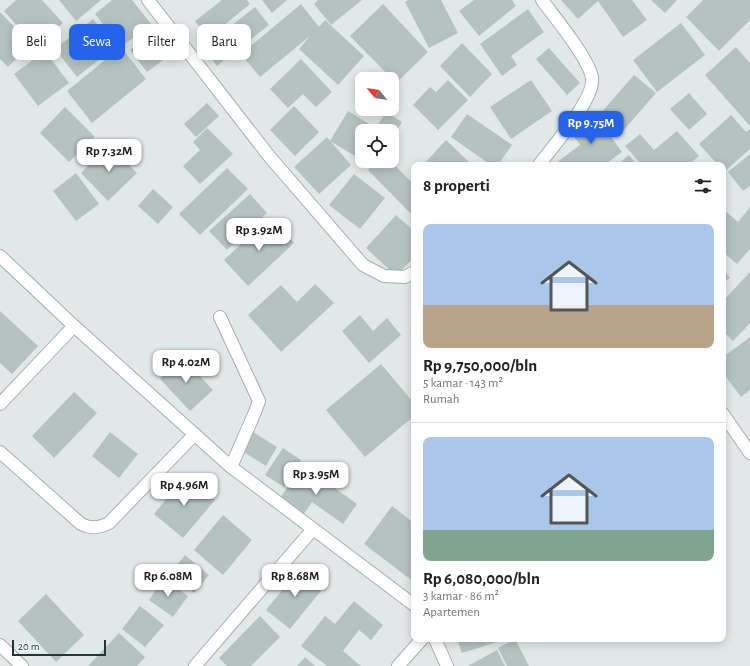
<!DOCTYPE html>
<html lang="id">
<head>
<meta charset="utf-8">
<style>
	body { margin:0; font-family:"Alegreya Sans",sans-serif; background:#f6f6f6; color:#222; height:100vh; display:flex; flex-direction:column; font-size:15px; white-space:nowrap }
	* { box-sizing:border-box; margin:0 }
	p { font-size:13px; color:#767676 }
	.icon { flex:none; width:22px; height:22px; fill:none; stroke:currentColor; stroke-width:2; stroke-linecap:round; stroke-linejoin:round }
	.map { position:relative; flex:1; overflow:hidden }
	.panel { position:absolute; left:411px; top:162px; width:315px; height:480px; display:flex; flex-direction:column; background:#fff; border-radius:8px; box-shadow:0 2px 10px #0003 }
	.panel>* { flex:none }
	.hud { position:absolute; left:12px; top:24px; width:339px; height:36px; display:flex; gap:8px }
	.needle { width:26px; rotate:300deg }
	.controls { position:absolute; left:355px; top:72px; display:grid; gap:8px }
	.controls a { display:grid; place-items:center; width:44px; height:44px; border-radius:8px; background:#fff; box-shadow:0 2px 10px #0003; font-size:20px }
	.scale { position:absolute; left:12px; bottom:10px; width:94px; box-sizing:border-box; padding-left:4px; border:2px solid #233736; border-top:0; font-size:11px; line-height:14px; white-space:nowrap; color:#233736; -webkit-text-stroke:3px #eff6f4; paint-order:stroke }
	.price { position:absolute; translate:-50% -34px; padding:0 9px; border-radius:8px; background:#fff; color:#222; font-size:13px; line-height:26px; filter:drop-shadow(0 1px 2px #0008) }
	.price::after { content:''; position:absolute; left:50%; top:24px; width:12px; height:9px; margin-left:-6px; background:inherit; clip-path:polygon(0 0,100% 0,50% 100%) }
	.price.current { background:#2563eb; color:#fff }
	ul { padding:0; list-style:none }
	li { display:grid; align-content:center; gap:8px; height:212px; padding:0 12px }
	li+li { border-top:1px solid #e0e0e0 }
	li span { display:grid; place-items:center; height:124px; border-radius:8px; color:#555 }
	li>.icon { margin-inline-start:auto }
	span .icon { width:72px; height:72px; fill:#fffc; stroke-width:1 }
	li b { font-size:17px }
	h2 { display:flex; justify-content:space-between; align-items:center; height:48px; padding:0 12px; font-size:17px }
	.pill { padding:0 14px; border-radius:8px; background:#fff; box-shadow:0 2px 10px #0003; font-size:14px; line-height:36px }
	.pill.current { background:#2563eb; color:#fff }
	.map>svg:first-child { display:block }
	.building { fill:#b5c3c0 }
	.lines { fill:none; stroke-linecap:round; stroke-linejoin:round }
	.street-casing { stroke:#a4b0ae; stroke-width:14 }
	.street { stroke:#fff; stroke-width:12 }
</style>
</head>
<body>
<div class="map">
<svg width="750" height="666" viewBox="0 0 750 666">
	<rect width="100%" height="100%" fill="#e0e9e7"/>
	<path class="building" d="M16,0h26l21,23 -27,24 -32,-36z
		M59,0h42l-25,21z
		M112,0h20l19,24 -30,23 -26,-33z
		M222,0h25l3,4 -42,34 -13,-17z
		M262,0h25l-15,13z
		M318,0h44l-31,25 -17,-21z
		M408,0h33l17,33 -29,15 -24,-46z
		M474,0h38l4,6 -37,30 -20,-25z
		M561,0h71l15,20 -24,17 -25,-36 -20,18z
		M651,0h26l-12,13z
		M703,0h47v20l-31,31 -33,-34z
		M301,4l18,23 6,-7 39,36 -26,29 -39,-36 11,-13 -50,41 -19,-23z
		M383,4l45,48 -32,31 -46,-47z
		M255,7l14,18 -52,41 -14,-18z
		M528,9l16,23 -33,24 6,9 -15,11 -22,-32z
		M0,12l31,32 -23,23 -8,-8z
		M93,19l22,28 -38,30 -22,-28z
		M681,23l24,32 -48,37 -24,-32z
		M154,32l17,22 -24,18 -17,-22z
		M462,43l30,31 -22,23 -30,-31z
		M121,47l25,32 -54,44 -25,-32z
		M736,47l14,16v63l-45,-51z
		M549,48l31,35 -13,12 -31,-36z
		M45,51l24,32 -31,23 -24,-32z
		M301,59l31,33 -16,15 -13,-13 -15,14 -18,-19z
		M634,75l22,18 -34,39 -21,-19z
		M448,80l20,20 -30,30 -25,-25 17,-18 6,5z
		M531,80l21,31 -41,28 -21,-32z
		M689,93l18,21 -18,16 -19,-21z
		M207,103l12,13 -23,21 -12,-13z
		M294,106l25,26 -24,24 -25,-26z
		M65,107l30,30 -26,25 -29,-29z
		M348,111l28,17 10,-16 16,10 -10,16v-7h-30v24l-2,4 -30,-18z
		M594,113l28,39 -18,13h-45l-2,-3 23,-17 -10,-15z
		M467,114l45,31 -14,20h-7l-40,-28z
		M731,115l15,17 4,-3v20l-26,23 -1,-7h-5l-19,-21z
		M207,128l26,26 -33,30 -17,-18 17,-16 -7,-8z
		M677,131l22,25 -11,9h-46l-17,-19 15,-12 14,16z
		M327,137l24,28 -32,29 -25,-27z
		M446,140l26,25h-49z
		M109,145l28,28 -29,28 -27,-28z
		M750,154v32l-7,5 -15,-19z
		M629,155l8,10h-20z
		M377,161h14l23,24v32l-46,-47z
		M227,168l21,21 -48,46 -21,-21z
		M76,173l23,31 -23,17 -23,-30z
		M354,174l31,24 -25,31 -31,-24z
		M153,189l20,18 -15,17 -20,-18z
		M250,194l17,19 -40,37 -18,-19z
		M750,207v42l-13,15 -14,-12v-43l15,13z
		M396,215l18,16v26l-18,19 -30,-28z
		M270,217l24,26 -46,43 -24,-26z
		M723,269l7,9 -7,5z
		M750,272v51l-17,18 -10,-10v-30z
		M315,284l19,19 -53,49 -33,-37 33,-30 16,17z
		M0,311l38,35 -26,28 -12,-11z
		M360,315l13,16 14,-13 14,17 -32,28 -27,-32z
		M750,337v53l-9,7 -18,-24v-16z
		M183,358l30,32 -23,21 -30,-32z
		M381,364l33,39v13l-49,41 -39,-47z
		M74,392l23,21 -43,45 -22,-22z
		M110,432l28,22 -19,24 -27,-22z
		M253,432l24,15 -11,19 -24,-15z
		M283,448l18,12 -17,27 -19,-12z
		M303,465l54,39 -14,20 -31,-22 -11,16 -23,-17z
		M185,476l30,24 -32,38 -29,-24z
		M392,506l22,17v59l-50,-38z
		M223,515l29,25 -29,35 -29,-25z
		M185,555l24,20 -15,18 -23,-21z
		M300,568l24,19 -34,42 -24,-19z
		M164,579l24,17 -15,21 -24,-17z
		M46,594l38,41 -28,27 -38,-41z
		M354,601l29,24 -12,15 -12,-10 -16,21 18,15h-34l-26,-20 24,-30 10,8z
		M140,606l24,19 -19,22 -23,-18z
		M260,616l20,21 -29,29h-24l-8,-8z
		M119,633l26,24 -8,9h-49z
		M457,639h39l1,3 -35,11z
		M515,639l14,27h-22l-9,-18z
		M497,650l8,16h-37z
		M305,657l10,9h-18z"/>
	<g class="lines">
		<g class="street-casing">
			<path id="street" d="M148,0l121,156 94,109 21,11 21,1 9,-5
				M539,165c13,-18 57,-67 53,-88 -5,-21 -37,-59 -50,-77
				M0,256l74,70 157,141
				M220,317l39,84 -4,11 -24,55 183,138
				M0,404l74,-78
				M723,414l27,39
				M0,452l81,72c10,5 18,4 28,-1l86,-89
				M435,639l12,27
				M0,645l22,21
				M195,666l118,-137
				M398,666l24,-27"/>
		</g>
		<use href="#street" class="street"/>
	</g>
</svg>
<div class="controls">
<a><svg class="needle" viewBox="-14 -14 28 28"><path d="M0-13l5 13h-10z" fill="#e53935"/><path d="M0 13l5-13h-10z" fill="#767676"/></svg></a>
<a><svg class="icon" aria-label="locate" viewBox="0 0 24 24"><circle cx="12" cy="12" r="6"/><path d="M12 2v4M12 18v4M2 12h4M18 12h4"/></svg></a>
</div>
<div class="scale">20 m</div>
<b class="price current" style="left:591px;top:145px">Rp 9.75M</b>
<b class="price" style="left:109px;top:173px">Rp 7.32M</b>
<b class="price" style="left:259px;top:252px">Rp 3.92M</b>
<b class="price" style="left:186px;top:384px">Rp 4.02M</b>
<b class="price" style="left:316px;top:496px">Rp 3.95M</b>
<b class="price" style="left:184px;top:507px">Rp 4.96M</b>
<b class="price" style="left:168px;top:598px">Rp 6.08M</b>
<b class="price" style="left:295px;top:598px">Rp 8.68M</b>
<div class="hud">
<a class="pill">Beli</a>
<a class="pill current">Sewa</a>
<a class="pill">Filter</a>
<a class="pill">Baru</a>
</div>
<section class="panel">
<h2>8 properti<svg class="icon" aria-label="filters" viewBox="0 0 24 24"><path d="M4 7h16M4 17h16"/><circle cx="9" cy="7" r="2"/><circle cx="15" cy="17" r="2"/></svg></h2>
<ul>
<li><span style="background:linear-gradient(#a9c7e8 65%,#b9a48a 0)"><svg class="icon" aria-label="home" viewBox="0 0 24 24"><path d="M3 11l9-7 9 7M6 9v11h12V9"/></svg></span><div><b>Rp 9,750,000/bln</b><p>5 kamar · 143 m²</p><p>Rumah</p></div></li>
<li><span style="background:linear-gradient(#a9c7e8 75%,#7fa58c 0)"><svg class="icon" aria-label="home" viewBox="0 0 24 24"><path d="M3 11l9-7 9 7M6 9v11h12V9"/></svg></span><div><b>Rp 6,080,000/bln</b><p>3 kamar · 86 m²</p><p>Apartemen</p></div></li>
</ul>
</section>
</div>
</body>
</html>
